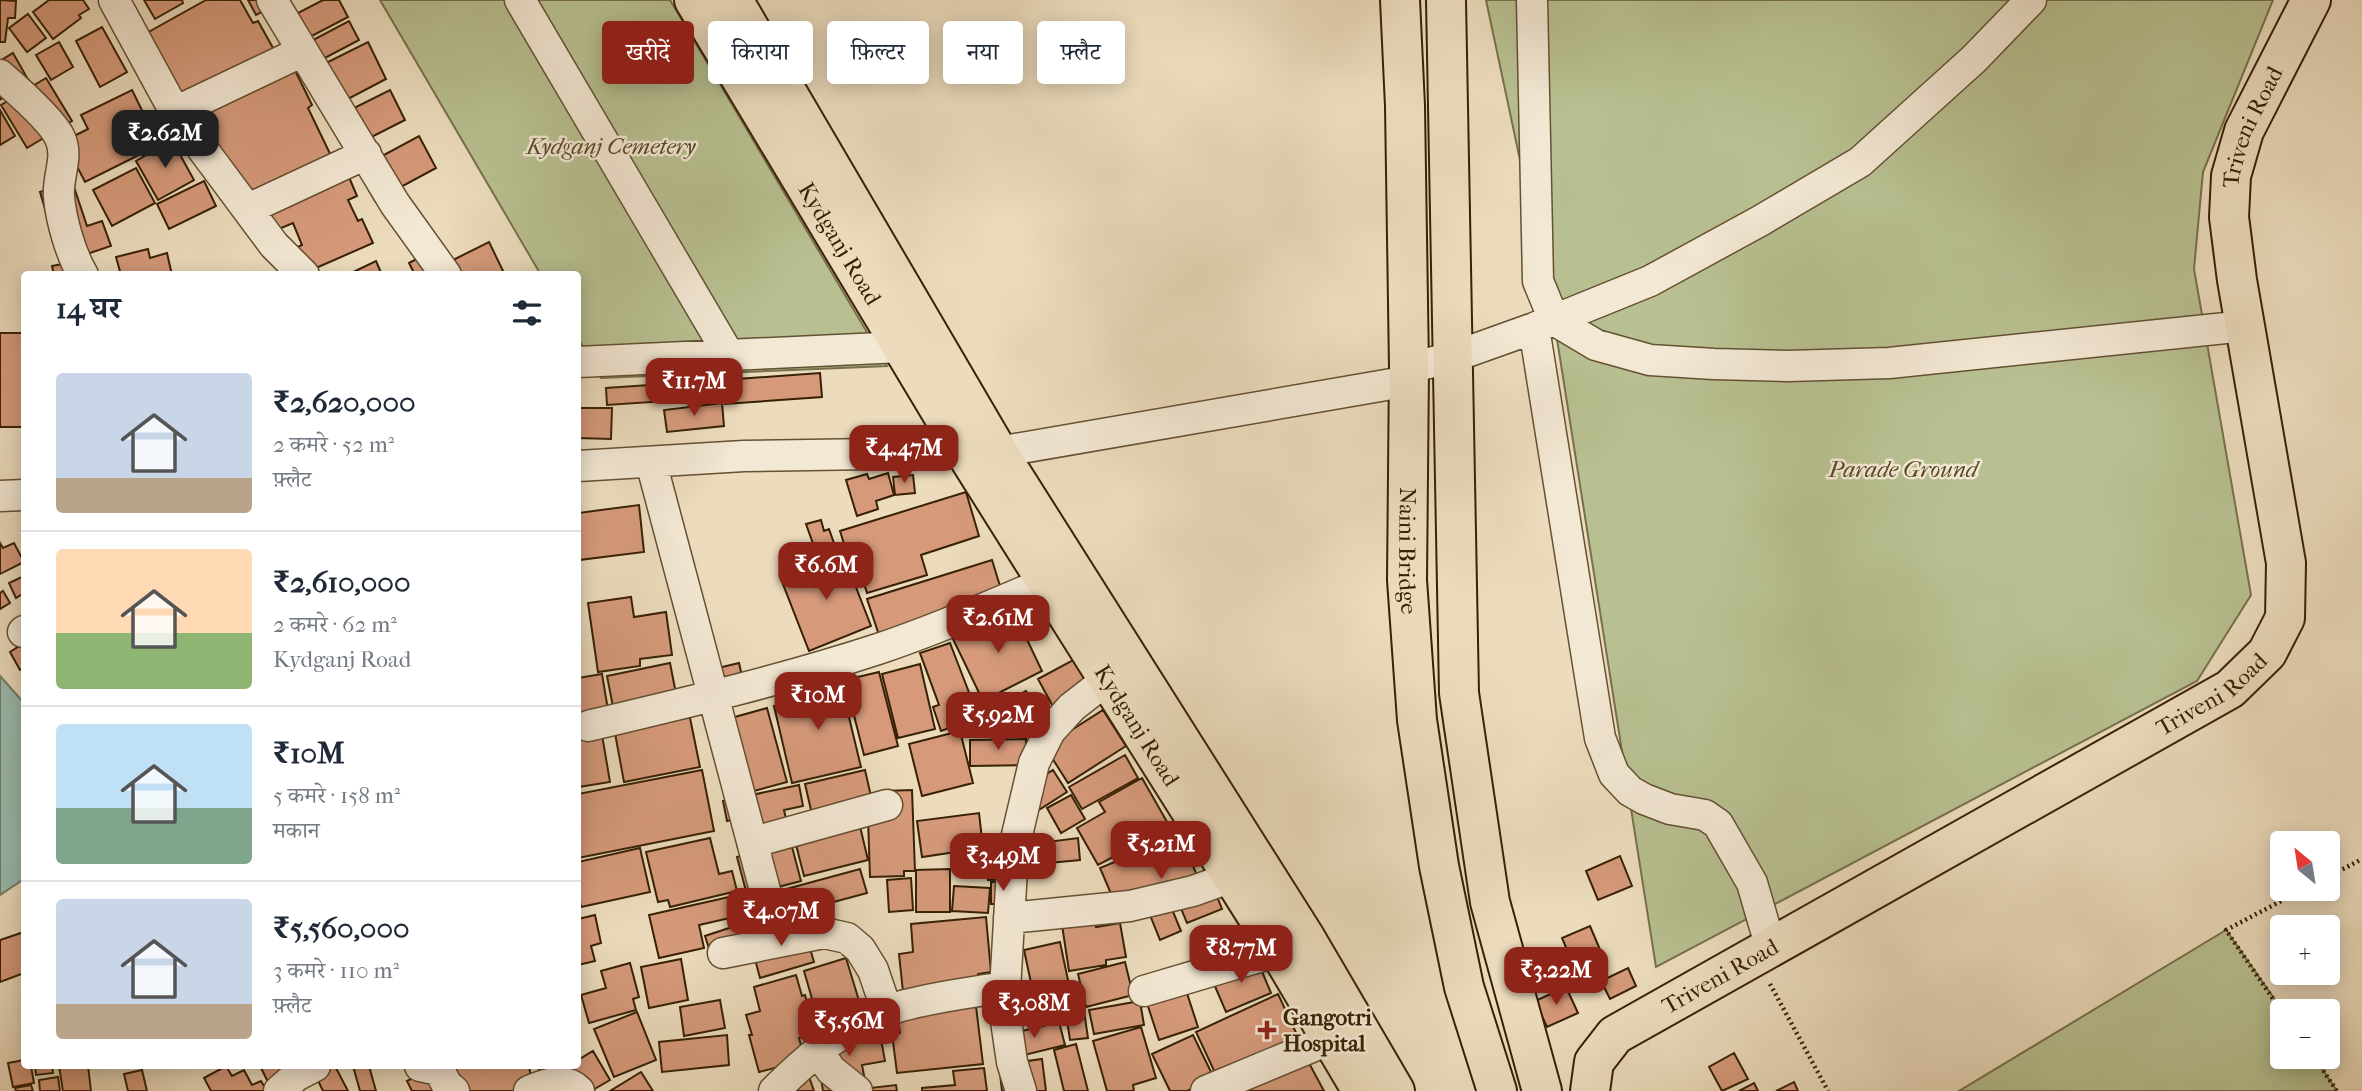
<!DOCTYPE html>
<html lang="hi">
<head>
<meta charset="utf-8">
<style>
	body { margin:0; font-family:"IM FELL French Canon","Noto Serif Devanagari",serif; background:#f2f2f3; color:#1f2937; height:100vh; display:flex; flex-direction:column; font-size:26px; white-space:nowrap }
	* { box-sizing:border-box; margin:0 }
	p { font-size:23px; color:#747a83 }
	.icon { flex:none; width:38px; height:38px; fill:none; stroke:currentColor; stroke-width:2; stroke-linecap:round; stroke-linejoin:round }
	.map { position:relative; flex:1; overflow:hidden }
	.panel { position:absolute; left:21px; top:271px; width:560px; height:798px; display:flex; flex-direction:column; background:#fff; border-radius:7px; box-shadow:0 4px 18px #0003 }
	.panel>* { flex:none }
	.hud { position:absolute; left:602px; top:21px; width:665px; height:63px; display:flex; gap:14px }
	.needle { width:46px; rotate:330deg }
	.controls { position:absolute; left:2270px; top:831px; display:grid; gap:14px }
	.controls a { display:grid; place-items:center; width:70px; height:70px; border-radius:7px; background:#fff; box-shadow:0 4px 18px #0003; font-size:35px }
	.price { position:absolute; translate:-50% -60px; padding:0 16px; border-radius:14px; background:#8f2418; color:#fff; font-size:23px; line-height:46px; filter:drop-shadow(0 2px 4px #0008) }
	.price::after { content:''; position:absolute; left:50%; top:42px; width:21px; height:16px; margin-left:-10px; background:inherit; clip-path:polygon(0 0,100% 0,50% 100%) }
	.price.on { background:#222; color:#fff }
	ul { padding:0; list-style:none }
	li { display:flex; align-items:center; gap:21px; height:175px; padding:0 35px }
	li+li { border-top:2px solid #e0e1e3 }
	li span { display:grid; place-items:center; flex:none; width:196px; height:140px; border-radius:7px; color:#555 }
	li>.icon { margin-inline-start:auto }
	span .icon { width:84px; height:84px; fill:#fffc; stroke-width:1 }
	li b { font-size:30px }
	h2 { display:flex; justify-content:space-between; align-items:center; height:84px; padding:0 35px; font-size:30px }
	.tag { padding:0 24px; border-radius:7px; background:#fff; box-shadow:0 4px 18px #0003; font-size:24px; line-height:63px }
	.tag.on { background:#8f2418; color:#fff }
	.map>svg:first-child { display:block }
	.green { fill:#b8c091; stroke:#78704a; stroke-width:2 }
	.water { fill:#99bcaf; stroke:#727e6b; stroke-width:2 }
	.building { fill:#d69a7b; stroke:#372104; stroke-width:2 }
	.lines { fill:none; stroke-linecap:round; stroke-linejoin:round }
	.minor-casing { stroke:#645032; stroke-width:33 }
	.major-casing { stroke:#372104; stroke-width:42 }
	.highway-casing { stroke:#372104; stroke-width:42 }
	.path { stroke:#372104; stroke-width:4.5; stroke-dasharray:2 3.5; stroke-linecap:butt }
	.minor { stroke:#f3e8d4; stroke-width:30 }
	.major { stroke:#ecdcbd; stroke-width:38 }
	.highway { stroke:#ecdcbd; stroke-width:38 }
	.poi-dot { fill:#8f2418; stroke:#f3e8d4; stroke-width:2.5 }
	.labels { text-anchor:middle; stroke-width:5; stroke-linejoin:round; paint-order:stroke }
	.street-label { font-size:23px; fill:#372104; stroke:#f3e8d4 }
	.park-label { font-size:23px; font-style:italic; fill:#574927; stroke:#f3e8d4 }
	.poi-label { font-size:23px; font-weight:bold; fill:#372104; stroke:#f3e8d4; text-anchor:start }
</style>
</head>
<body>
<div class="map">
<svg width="2362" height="1091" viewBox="0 0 2362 1091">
	<rect width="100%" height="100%" fill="#ecdcbd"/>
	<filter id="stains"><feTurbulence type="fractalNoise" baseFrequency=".00286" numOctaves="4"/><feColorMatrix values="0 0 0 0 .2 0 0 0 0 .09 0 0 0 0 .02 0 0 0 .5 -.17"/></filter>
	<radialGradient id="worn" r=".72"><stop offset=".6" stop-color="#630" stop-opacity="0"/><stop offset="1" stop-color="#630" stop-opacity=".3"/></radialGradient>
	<path class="green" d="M380,0h290l217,366 -286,12 -23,-40v-63h-37z
		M1486,0h787l-70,172 -9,97 57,326 -54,86 -541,286 -102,-647z
		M2226,930l57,81 -1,46h32l23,34h-378z"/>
	<path class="water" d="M0,676l24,27v176l-24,16z"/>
	<path class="building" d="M0,0l16,1 -1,17h-7l-3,24h-5z
		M49,0h34l6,9 -10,6 2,3 -28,21 -20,-27z
		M144,0h38l1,3 -28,16z
		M206,0h34l13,23 5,-2 19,34 -107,60 -43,-71z
		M248,0h37l-29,15z
		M323,0h16l9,17 -63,33 -12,-24z
		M28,14l18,24 -19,14 -18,-24z
		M349,21l10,19 -53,28 -10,-19z
		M102,27l25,45 -27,15 -24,-46z
		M59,42l14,25 -22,13 -15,-25z
		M368,42l18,37 -57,30 -19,-38z
		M13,53l17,30 -29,16 -1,-38z
		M290,60l22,45 -4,3 27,56 -97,48 -64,-95z
		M46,78l26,43 -45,27 -26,-43z
		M132,90l27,55 -74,37 -21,-41 24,-12 -7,-14z
		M390,90l15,30 -57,29 -14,-31z
		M0,110l15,26 -15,9z
		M419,136l17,32 -61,33 -17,-32z
		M172,140l22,40 -36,20 -22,-39z
		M136,168l19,35 -43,23 -19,-36z
		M346,170l11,26 -9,4 10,21 4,-2 11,24 -73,32 -19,-20 21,-10 -9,-22 -38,16 -10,-24z
		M204,181l12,25 -47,23 -12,-25z
		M67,184h6l14,42 15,-5 9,25 -27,9 -35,-32 -9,-31z
		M489,242l16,33h-45l-7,-15z
		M148,249l2,9 17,-5 5,22h-51l-5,-18z
		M424,255l5,20h-14l-6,-12z
		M88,259l3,16h-37l-2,-9z
		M376,261l6,14h-35z
		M0,333h24v94h-24z
		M820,373l2,24 -97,7 -1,-24z
		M694,382l1,17 -88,6 -1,-17z
		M722,403l2,23 -57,6 -3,-22z
		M578,408h34l-1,31 -33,-1z
		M888,473l6,22 -18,6 2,8 -21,7 -11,-36 21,-6 2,5z
		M913,475l2,18 -20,2 -2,-18z
		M966,492l13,44 -58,19 6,20 -60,18 -6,-19 -7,2 -14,-45z
		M639,505l5,47 -65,8 -1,-47z
		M821,520l3,11 5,-2 6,17 -19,6 -10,-28z
		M0,543l3,5 11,-5 10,19 -24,12z
		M843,554l28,72 -62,25 -28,-72z
		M992,560l12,39 -124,39 -13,-39z
		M24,576v17l-8,5 -7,-15z
		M3,591l7,12 -10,6v-16z
		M631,597l3,20 32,-5 6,43 -32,4v7l-42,6 -10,-69z
		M1013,610l29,61 -59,30 -30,-62z
		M950,643l20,52 6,-2 9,22 -44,16 -8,-24 6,-2 -19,-52z
		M21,645l3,5v18l-4,2 -10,-18z
		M1075,659l20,37 -37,20 -20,-37z
		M670,663l9,46 -63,13 -9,-46z
		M739,663l5,22 -21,5 -5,-22z
		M920,664l15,65 -37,9 -16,-64z
		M879,672l19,74 -34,9 -19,-75z
		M602,674l7,42 -31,6v-44z
		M839,676l22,91 -69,16 -18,-77 28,-7 -3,-13z
		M1026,691l14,27 -37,20 -14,-28z
		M767,708l20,74 -44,12 -19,-74z
		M1103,710l23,36 -58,37 -23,-36z
		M689,713l11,54 -76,15 -10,-54z
		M601,729l9,53 -31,5 -1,3v-57z
		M960,731l13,52 -51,13 -13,-52z
		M1026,739v26l-56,1v-26z
		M1125,755l13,23 -56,31 -13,-22z
		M702,770l12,61 -136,27v-64z
		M865,770l10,44 -17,4 10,42 -64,16 -12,-47 22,-6 -9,-39z
		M1053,770l14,22 -33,21 -14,-22z
		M1142,778l28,49 -72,38 -21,-37 28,-16 -6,-10z
		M799,785l4,21 -19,4 4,18 -15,13 -35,7 -6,-28 -5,1 -4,-20z
		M912,790l3,81h-11v5l-34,1 -2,-59 15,-27z
		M1071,795l14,24 -24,14 -14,-25z
		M979,813l4,35 -61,9 -5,-36z
		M1041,834l1,34 -9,1v6l-18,1v3l-27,1v-19h18l11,-26z
		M1180,835l18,43 10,-4 14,35 -35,14 -12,-29 -54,23 -21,-49z
		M710,838l9,36 13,-3 5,20 -67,16 -2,-7 -10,2 -12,-50z
		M1078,838l2,22 -31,3 -2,-21z
		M791,843l10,38 -54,14 -10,-38z
		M640,848l10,44 -69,15 -3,-15v-30z
		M1620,856l12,30 -34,14 -12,-29z
		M860,869l7,24 -93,25 -6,-24z
		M950,869v43h-34v-42z
		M911,878l2,32 -24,2 -2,-32z
		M1015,881l1,23h-25v-22z
		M954,886l36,2 -2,25 -36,-2z
		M738,895l5,20 -44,10 5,23 -45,10 -10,-43z
		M1169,902l12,29 -21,9 -12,-30z
		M828,909l9,28 -21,6 -8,-28z
		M595,915l6,28 -10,3 4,15 -17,4v-46z
		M801,917l13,45 -54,16 -12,-45z
		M986,917l5,55 -13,2 1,15 -75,12 -5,-47 14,-2 -2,-28z
		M1095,920l1,7 24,-4 6,34 -20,3v5l-37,6 -7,-46z
		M738,925l10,28 -34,11 -9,-28z
		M1237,926l13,31 -43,18 -14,-30z
		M1590,926l11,26 -28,12 -11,-26z
		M24,932v41l-24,9v-42z
		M1060,942l9,43 -36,7 -9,-42z
		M1256,957l15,36 -45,19 -15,-35z
		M846,958l18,59 -43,13 -17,-59z
		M681,959l7,41 -39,8 -8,-41z
		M1125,962l8,33 -47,12 -8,-33z
		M630,963l9,34 -6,2 3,11 -47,13 -8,-28 25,-7 -5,-17z
		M1628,968l8,18 -26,13 -9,-18z
		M796,975l6,21 3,-1 11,39 -17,4 6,22 -46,12 -10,-37h3l-6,-20 14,-4 -6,-24z
		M1183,981l15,46 -39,13 -15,-46z
		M1566,987l12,26 -31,14 -12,-26z
		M1278,994l21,45 -82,38 -21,-45z
		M1058,995l2,22 -34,2 -2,-21z
		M720,1000l5,28 -41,8 -4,-29z
		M1140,1001l4,24 -50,9 -5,-24z
		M1083,1004l5,34 -18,2 -5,-33z
		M976,1006l7,58 -86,9 -5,-39 8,-1 -3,-22z
		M637,1012l19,48 -42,17 -20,-48z
		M1059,1022l6,23 -57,14 -6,-23z
		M878,1023l7,38 -23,4 5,26h-44l-8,-50z
		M1141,1027l15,51 -23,7 1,6h-27l-14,-50z
		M727,1035l2,30 -67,7 -3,-30z
		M1193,1035l21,43 -27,13h-17l-18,-37z
		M1076,1044l12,47h-24l-10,-41z
		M593,1051l17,29 -19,11 -28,-22 5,-3h10v-6z
		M1303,1052l21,39h-94z
		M1734,1053l14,26 -26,12 -13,-24z
		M1042,1059l4,32h-44l-3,-26z
		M24,1060v6h7l3,17 -21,4 -5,-24z
		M805,1065l9,26h-38z
		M35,1066h17l1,7 -17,2z
		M59,1066h29l3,25h-28z
		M226,1066l6,10 12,-6 8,15 9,-4 6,10h-56l-7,-13z
		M260,1066h26l-16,20z
		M327,1066h8l13,25h-25l-9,-19z
		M353,1066h16l7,25h-16z
		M460,1066h69l4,23 -10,2h-65l-6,-23z
		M537,1066h27l-21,11z
		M984,1068l3,23h-65v-3l33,-3 -2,-14z
		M142,1070l5,21h-19l-4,-17z
		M641,1072l12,19h-43z
		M422,1073l5,10 14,-7 8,15h-37l-5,-10z
		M58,1077l2,14h-20l-1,-11z
		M1794,1082l4,9h-22z
		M1754,1083l4,8h-19z
		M31,1085l2,6h-17l-1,-3z
		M896,1085l1,6h-26l-1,-3z"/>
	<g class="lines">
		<g class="minor-casing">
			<path id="minor" d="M114,0l61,112 99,133 30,30
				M272,0l123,204 51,71
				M520,0l209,355
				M1532,0l6,281 16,39 42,25 54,15 64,4 74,2 101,-3 356,-37
				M0,75c15,13 53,46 60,63 9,19 -3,39 -1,59 2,23 12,58 24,78
				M175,112l128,-61
				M248,209l118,-55
				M1534,328l66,410 14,36 16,17 14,8 26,10 35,6 13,9 34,59 19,65
				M578,362l324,-15
				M1409,368l44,-11 81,-29 116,-47 110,-60 100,-59 114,-103 57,-59
				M651,462l115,432
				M578,466l166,-10 254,-4 411,-71
				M0,496l24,-1
				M23,632l1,-1
				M588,726c97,-23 195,-46 290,-77 57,-19 113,-43 168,-67
				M754,842l133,-37
				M1009,918l121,-12 63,-15 39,-14
				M723,953l101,-20 23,5 13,11 13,21 14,41
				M1144,991l135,-40
				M818,1051l13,19 26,21
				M420,1066l19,4 8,15 7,6
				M279,1091l17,-15 19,-10
				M529,1091c17,-7 35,-15 50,0
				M774,1091c36,-36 75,-69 124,-84 34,-10 71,-14 106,-20
				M1021,1091l-9,-29 -8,-55 9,-155 21,-89 16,-32 22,-24 36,-28
				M1206,1091l125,-52"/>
		</g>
		<g class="major-casing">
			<g id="major">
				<path id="s1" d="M694,0l271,452 314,499 83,140"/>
				<path d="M733,0l265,452 308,487 89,152"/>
				<path id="s2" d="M1590,1091l4,-29 21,-27 615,-346 37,-36 18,-35 1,-55 -49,-283 -8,-63 2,-41 13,-45 67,-131"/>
			</g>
		</g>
		<g class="highway-casing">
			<g id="highway">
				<path id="s3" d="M1400,0l5,106 4,262 -2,212 10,140 22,146 25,121 33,104"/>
				<path d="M1446,0l13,693 31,209 52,189"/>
			</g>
		</g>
		<path class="path" d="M2328,877l34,-18
			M1770,984l58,107
			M2282,1012l-56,-82 78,-41
			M2314,1057l23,34"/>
		<use href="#minor" class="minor"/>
		<use href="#major" class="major"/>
		<use href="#highway" class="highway"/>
	</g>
	<path class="poi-dot" d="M1263.5 1019.5h7v7h7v7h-7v7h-7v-7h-7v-7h7z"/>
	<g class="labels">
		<g class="street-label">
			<text dy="8" stroke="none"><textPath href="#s2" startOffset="1360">Triveni Road</textPath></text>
			<text dy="8" stroke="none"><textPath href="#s1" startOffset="284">Kydganj Road</textPath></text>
			<text dy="8" stroke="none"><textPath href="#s3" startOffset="551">Naini Bridge</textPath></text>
			<text dy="8" stroke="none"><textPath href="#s2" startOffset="751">Triveni Road</textPath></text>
			<text dy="8" stroke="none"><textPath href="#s1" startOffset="850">Kydganj Road</textPath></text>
			<text dy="8" stroke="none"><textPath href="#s2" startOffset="184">Triveni Road</textPath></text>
		</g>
		<g class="park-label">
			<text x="611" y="154">Kydganj Cemetery</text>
			<text x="1903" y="477">Parade Ground</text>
		</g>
		<g class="poi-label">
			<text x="1283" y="1025">Gangotri<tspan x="1283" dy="26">Hospital</tspan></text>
		</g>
	</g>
	<rect width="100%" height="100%" filter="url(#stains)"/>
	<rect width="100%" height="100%" fill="url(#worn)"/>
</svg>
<div class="controls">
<a><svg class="needle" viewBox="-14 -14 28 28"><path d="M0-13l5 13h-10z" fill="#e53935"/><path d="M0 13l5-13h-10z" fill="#747a83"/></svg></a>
<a>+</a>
<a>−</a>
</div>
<b class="price on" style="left:165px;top:170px">₹2.62M</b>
<b class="price" style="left:694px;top:418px">₹11.7M</b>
<b class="price" style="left:904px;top:485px">₹4.47M</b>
<b class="price" style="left:826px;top:602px">₹6.6M</b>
<b class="price" style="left:998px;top:655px">₹2.61M</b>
<b class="price" style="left:818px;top:732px">₹10M</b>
<b class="price" style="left:998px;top:752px">₹5.92M</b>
<b class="price" style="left:1161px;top:881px">₹5.21M</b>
<b class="price" style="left:1003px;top:893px">₹3.49M</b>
<b class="price" style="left:781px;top:948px">₹4.07M</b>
<b class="price" style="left:1241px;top:985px">₹8.77M</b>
<b class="price" style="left:1556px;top:1007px">₹3.22M</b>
<b class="price" style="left:1034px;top:1040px">₹3.08M</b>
<b class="price" style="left:849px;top:1058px">₹5.56M</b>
<div class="hud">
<a class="tag on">खरीदें</a>
<a class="tag">किराया</a>
<a class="tag">फ़िल्टर</a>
<a class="tag">नया</a>
<a class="tag">फ़्लैट</a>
</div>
<section class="panel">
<h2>14 घर<svg class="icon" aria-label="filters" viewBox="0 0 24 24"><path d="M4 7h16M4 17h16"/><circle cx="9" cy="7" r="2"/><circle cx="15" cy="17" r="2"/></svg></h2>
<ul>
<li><span style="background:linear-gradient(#c9d6e8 75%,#b9a48a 0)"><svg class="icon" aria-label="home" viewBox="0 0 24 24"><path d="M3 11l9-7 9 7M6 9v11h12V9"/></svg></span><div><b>₹2,620,000</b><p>2 कमरे · 52 m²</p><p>फ़्लैट</p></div></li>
<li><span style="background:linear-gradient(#ffd9b3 60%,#8fb573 0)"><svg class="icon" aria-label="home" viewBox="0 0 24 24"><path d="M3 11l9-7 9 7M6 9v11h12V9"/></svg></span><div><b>₹2,610,000</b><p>2 कमरे · 62 m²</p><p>Kydganj Road</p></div></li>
<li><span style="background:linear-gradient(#bfe0f5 60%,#7fa58c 0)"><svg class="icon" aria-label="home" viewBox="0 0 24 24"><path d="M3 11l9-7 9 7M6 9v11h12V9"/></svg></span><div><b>₹10M</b><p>5 कमरे · 158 m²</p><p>मकान</p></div></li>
<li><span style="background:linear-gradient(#c9d6e8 75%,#b9a48a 0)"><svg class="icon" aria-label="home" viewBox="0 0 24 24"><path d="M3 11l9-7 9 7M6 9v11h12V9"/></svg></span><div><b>₹5,560,000</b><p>3 कमरे · 110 m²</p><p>फ़्लैट</p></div></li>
</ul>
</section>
</div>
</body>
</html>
